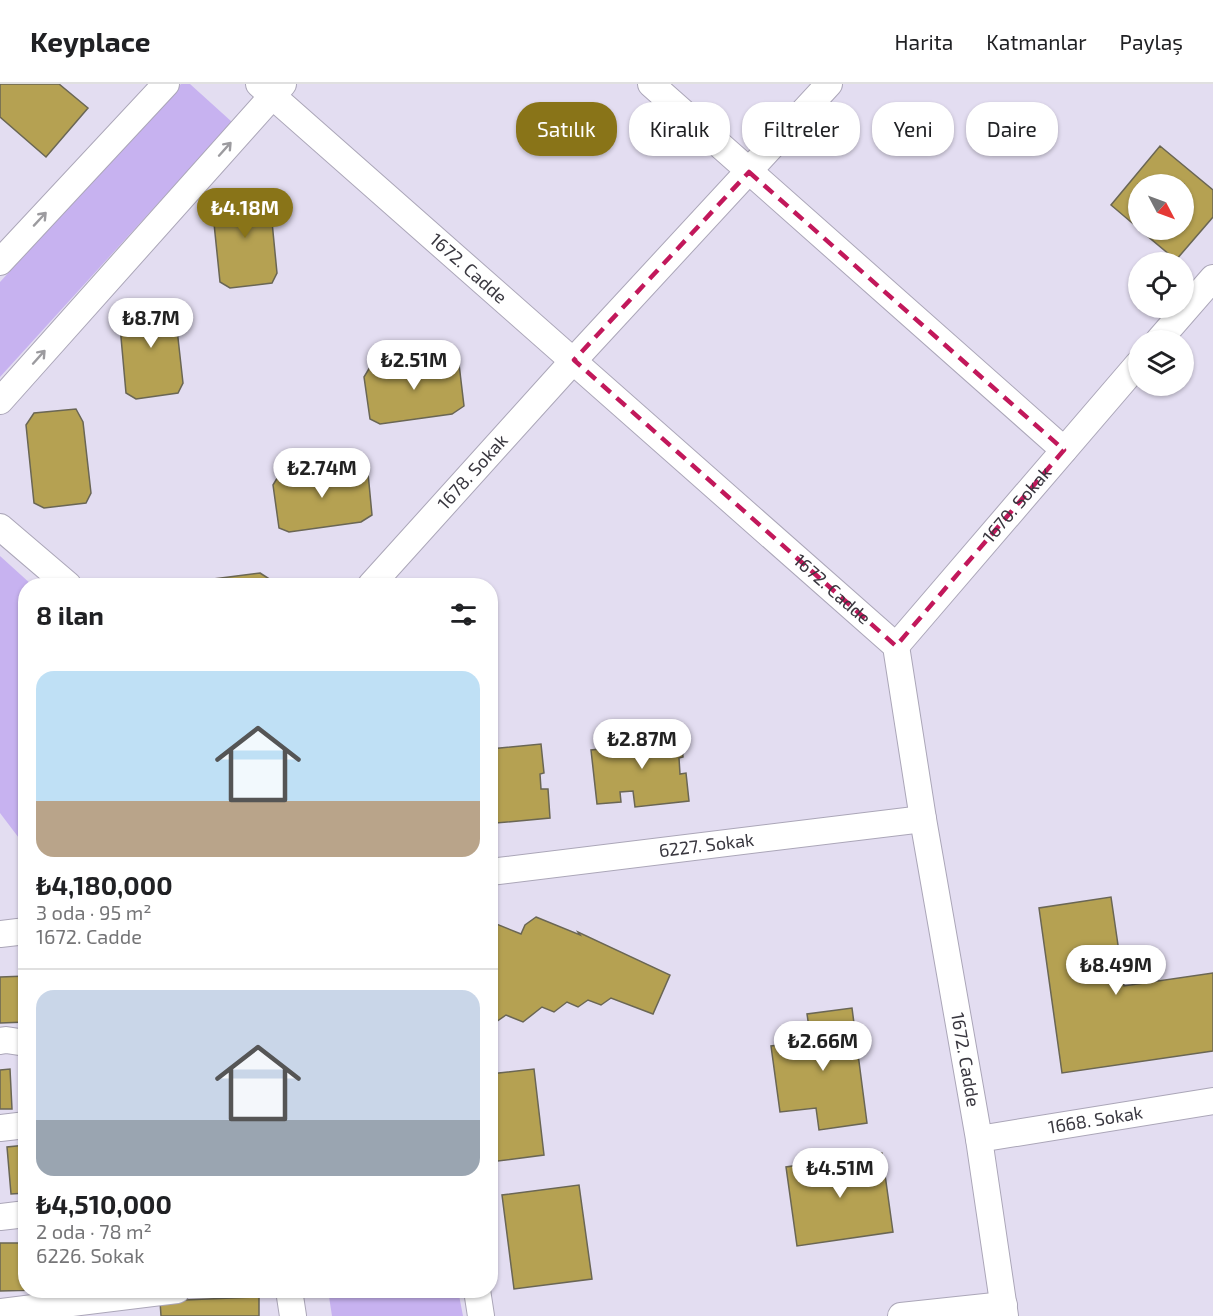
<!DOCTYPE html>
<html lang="tr">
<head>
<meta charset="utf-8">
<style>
	body { margin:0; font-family:"Exo 2",sans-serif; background:#f2f2f2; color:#202124; height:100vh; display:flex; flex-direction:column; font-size:22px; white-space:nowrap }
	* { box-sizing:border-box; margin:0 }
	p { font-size:20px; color:#757577 }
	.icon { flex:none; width:33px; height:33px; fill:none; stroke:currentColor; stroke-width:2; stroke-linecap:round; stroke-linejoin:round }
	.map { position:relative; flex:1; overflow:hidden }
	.drawer { position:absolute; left:18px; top:494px; width:480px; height:720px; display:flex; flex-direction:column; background:#fff; border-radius:24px; box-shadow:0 2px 4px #0004 }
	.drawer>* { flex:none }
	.guide { position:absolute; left:516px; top:18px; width:570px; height:54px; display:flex; gap:12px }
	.needle { width:39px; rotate:131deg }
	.tools { position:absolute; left:1128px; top:90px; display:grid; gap:12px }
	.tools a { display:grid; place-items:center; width:66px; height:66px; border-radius:50%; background:#fff; box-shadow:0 2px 4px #0004; font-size:30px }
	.price { position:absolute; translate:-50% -51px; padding:0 14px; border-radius:21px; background:#fff; color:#222; font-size:20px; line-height:39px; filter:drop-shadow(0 2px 3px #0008) }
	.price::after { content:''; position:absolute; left:50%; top:36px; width:18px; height:14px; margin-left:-9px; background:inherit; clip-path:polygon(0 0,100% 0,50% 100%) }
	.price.selected { background:#897418; color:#fff }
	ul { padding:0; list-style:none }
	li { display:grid; align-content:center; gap:12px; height:318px; padding:0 18px }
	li+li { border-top:2px solid #e0e0e0 }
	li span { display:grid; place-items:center; height:186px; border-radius:18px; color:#555 }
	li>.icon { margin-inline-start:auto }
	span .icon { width:108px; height:108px; fill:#fffc; stroke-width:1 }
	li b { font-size:26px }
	h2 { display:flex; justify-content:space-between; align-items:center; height:72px; padding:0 18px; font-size:26px }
	.pill { padding:0 21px; border-radius:24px; background:#fff; box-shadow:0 2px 4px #0004; font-size:21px; line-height:54px }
	.pill.selected { background:#897418; color:#fff }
	header { display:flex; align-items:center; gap:36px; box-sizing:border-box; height:84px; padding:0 30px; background:#fff; border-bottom:2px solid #e0e0e0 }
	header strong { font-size:28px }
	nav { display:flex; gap:33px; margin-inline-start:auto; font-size:21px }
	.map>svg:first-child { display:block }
	.green { fill:#c7b2f0 }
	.building { fill:#b5a152; stroke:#6a6654; stroke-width:1.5 }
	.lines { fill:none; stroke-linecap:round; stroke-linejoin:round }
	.street-casing { stroke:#aba6b8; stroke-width:28 }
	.street { stroke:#fff; stroke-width:26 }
	.oneway { stroke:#9c9b9f }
	.marked { fill:none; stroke:#c2185b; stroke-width:4.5; stroke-dasharray:12 8; stroke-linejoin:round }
	.labels { text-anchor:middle; stroke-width:4.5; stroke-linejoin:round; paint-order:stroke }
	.street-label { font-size:18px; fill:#39373f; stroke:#e3ddf1 }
</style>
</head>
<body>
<header>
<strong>Keyplace</strong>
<nav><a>Harita</a><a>Katmanlar</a><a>Paylaş</a></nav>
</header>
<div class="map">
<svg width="1213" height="1232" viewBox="0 0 1213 1232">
	<rect width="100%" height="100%" fill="#e3ddf1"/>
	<path class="green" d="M181,0h9l42,38 -232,255v-95z
		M0,472l32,29h-6l-1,261 -25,-33z
		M328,1206h130l5,26h-131z"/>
	<path class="building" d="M0,0h59l29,24 -42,49 -46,-40z
		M1160,62l53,44v27l-37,43 -36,-30h44v-46h-46v44l-27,-23z
		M262,105l8,12 7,72 -5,10 -42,5 -10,-6 -8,-78 8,-11z
		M168,215l7,12 8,72 -5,10 -42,6 -10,-6 -7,-78 7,-12z
		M447,274l12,6 5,42 -12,8 -72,10 -10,-5 -6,-42 6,-10z
		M76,325l7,13 8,71 -5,10 -42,5 -10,-5 -8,-78 8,-12z
		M356,382l12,7 4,42 -11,7 -72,10 -10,-4 -6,-43 6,-10z
		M260,489l11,7 1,5h-91l1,-2z
		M680,644l3,29 -4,1 1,16 6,-1 3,28 -54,6 -2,-16 -13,1 1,10 -24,2 -6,-54 28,-3v6l9,-1 -2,-18z
		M541,660l3,29 -4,1 1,15h7l2,29 -54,5 -2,-16h-4v-58z
		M1111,813l13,89 89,-13v78l-151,22 -23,-165z
		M536,833l44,18 -2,-3 92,43 -17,39 -42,-16 -10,7 -13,-5 -10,7 -11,-5 -13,10 -12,-5 -19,15 -17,-7 -10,7 -6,-2v-95l4,-2 27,11 4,-9z
		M26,892v46l-26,1v-46z
		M852,924l15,115 -48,7 -3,-22 -36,4 -9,-66 40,-5 -4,-27z
		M10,985l2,40h-12v-39z
		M534,985l10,86 -54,7v-88z
		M26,1061v48l-15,1 -4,-47z
		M882,1069l11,79 -96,14 -11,-79z
		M579,1101l13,94 -78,10 -12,-94z
		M0,1159h26v47h12l-38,1z
		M259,1213v19h-98l-1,-15z"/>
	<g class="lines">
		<g class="street-casing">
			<g id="street">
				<path id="s1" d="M259,0l637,562 27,173 56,320 26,177"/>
				<path d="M651,0l413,366"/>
				<path d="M0,178l166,-178"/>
				<path d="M1159,256l54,-62"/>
				<path d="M0,317l283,-317"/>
				<path d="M0,443l68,58"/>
				<path id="s2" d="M371,501l203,-225 255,-276"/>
				<path id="s3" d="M896,562l242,-282"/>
				<path id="s4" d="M490,788l433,-53"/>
				<path d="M0,850l26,-3"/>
				<path d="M0,957l6,-1 20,3"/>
				<path d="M0,1044l26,-3"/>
				<path id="s5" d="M979,1055l234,-38"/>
				<path d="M0,1133l26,-3"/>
				<path d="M289,1206l4,26"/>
				<path d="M477,1206l4,26"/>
				<path d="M0,1228l177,-22"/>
				<path d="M901,1232l103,-11"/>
			</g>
		</g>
		<use href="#street" class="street"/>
	</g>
	<defs><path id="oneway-shaft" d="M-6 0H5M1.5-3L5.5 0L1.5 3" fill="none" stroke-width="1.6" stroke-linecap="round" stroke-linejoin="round" transform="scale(1.5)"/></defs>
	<g class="oneway">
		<use href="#oneway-shaft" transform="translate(225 65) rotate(-48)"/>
		<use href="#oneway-shaft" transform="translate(40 135) rotate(-47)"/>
		<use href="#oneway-shaft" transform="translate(39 273) rotate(-48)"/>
	</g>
	<path class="marked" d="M749,88l315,278 -168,196 -322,-286z"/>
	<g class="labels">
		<g class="street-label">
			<text dy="6" stroke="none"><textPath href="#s1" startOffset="279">1672. Cadde</textPath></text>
			<text dy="6" stroke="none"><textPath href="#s2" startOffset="152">1678. Sokak</textPath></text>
			<text dy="6" stroke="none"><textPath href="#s3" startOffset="186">1670. Sokak</textPath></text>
			<text dy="6" stroke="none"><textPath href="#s1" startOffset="764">1672. Cadde</textPath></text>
			<text dy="6" stroke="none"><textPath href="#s4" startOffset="218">6227. Sokak</textPath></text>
			<text dy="6" stroke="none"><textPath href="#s1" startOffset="1269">1672. Cadde</textPath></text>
			<text dy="6" stroke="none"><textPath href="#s5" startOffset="118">1668. Sokak</textPath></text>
		</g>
	</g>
</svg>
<div class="tools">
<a><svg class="needle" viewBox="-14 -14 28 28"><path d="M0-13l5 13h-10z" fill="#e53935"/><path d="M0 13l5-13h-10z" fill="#757577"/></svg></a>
<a><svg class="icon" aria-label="locate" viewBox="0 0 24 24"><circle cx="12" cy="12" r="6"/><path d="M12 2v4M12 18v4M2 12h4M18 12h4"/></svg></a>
<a><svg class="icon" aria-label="layers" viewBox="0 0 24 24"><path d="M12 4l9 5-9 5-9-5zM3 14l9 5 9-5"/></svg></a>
</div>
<b class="price selected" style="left:245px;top:155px">₺4.18M</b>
<b class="price" style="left:151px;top:265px">₺8.7M</b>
<b class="price" style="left:414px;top:307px">₺2.51M</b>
<b class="price" style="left:322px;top:415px">₺2.74M</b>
<b class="price" style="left:642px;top:686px">₺2.87M</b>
<b class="price" style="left:1116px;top:912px">₺8.49M</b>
<b class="price" style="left:823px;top:988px">₺2.66M</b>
<b class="price" style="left:840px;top:1115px">₺4.51M</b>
<div class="guide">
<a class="pill selected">Satılık</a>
<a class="pill">Kiralık</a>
<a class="pill">Filtreler</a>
<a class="pill">Yeni</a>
<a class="pill">Daire</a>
</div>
<section class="drawer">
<h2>8 ilan<svg class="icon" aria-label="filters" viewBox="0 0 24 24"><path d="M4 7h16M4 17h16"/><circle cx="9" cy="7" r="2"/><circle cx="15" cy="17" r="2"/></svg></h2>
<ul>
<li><span style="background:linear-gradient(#bfe0f5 70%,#b9a48a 0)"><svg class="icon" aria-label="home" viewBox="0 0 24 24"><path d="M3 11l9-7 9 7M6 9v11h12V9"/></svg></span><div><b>₺4,180,000</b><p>3 oda · 95 m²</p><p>1672. Cadde</p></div></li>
<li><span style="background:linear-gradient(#c9d6e8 70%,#9aa5b1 0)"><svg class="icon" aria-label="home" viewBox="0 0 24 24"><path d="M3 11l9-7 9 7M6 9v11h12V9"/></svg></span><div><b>₺4,510,000</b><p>2 oda · 78 m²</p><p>6226. Sokak</p></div></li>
</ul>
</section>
</div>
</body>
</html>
